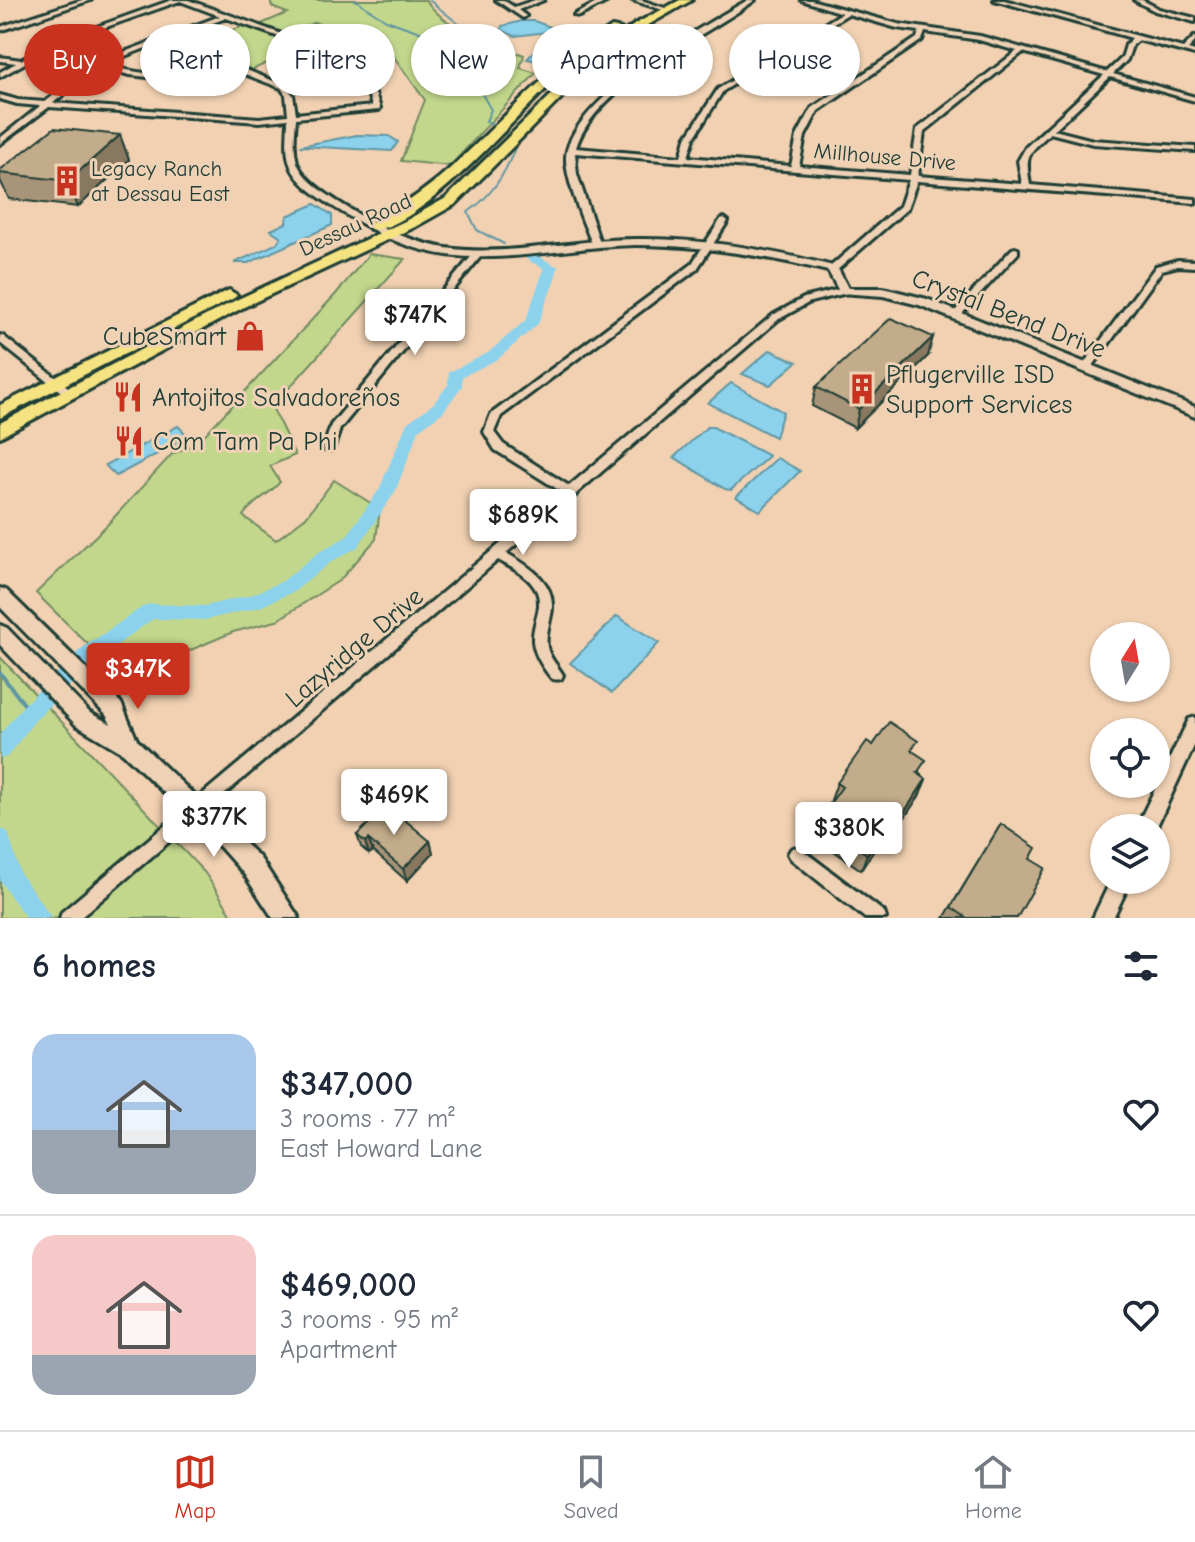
<!DOCTYPE html>
<html lang="en">
<head>
<meta charset="utf-8">
<style>
	body { margin:0; font-family:"Comic Neue",sans-serif; background:#f2f2f3; color:#1f2937; height:100vh; display:flex; flex-direction:column; font-size:30px; white-space:nowrap }
	* { box-sizing:border-box; margin:0 }
	p { font-size:26px; color:#747a83 }
	.icon { flex:none; width:44px; height:44px; fill:none; stroke:currentColor; stroke-width:2; stroke-linecap:round; stroke-linejoin:round }
	.map { position:relative; height:918px; overflow:hidden }
	.drawer { display:flex; flex-direction:column; background:#fff; flex:1 }
	.drawer>* { flex:none }
	.guide { position:absolute; left:24px; top:24px; width:1148px; height:72px; display:flex; gap:16px }
	.needle { width:52px; rotate:11deg }
	.tools { position:absolute; left:1090px; top:622px; display:grid; gap:16px }
	.tools a { display:grid; place-items:center; width:80px; height:80px; border-radius:50%; background:#fff; box-shadow:0 2px 6px #0004; font-size:40px }
	.price { position:absolute; translate:-50% -68px; padding:0 18px; border-radius:8px; background:#fff; color:#222; font-size:26px; line-height:52px; filter:drop-shadow(0 2px 4px #0008) }
	.price::after { content:''; position:absolute; left:50%; top:48px; width:24px; height:18px; margin-left:-12px; background:inherit; clip-path:polygon(0 0,100% 0,50% 100%) }
	.price.on { background:#c8321e; color:#fff }
	ul { padding:0; list-style:none }
	li { display:flex; align-items:center; gap:24px; height:200px; padding:0 32px }
	li+li { border-top:2px solid #e0e1e3 }
	li span { display:grid; place-items:center; flex:none; width:224px; height:160px; border-radius:24px; color:#555 }
	li>.icon { margin-inline-start:auto }
	span .icon { width:96px; height:96px; fill:#fffc; stroke-width:1 }
	li b { font-size:34px }
	h2 { display:flex; justify-content:space-between; align-items:center; height:96px; padding:0 32px; font-size:34px }
	.pill { padding:0 28px; border-radius:36px; background:#fff; box-shadow:0 2px 6px #0004; font-size:28px; line-height:72px }
	.pill.on { background:#c8321e; color:#fff }
	.menu { display:flex; justify-content:space-around; align-items:center; height:112px; border-top:2px solid #e0e1e3; background:#fff; font-size:22px; color:#747a83 }
	.menu a { display:grid; justify-items:center; gap:4px }
	.menu .on { color:#c8321e }
	.map>svg:first-child { display:block }
	.green { fill:#c2d78c; stroke:#708a60; stroke-width:2 }
	.water { fill:#8cd2ed; stroke:#6096a3; stroke-width:2 }
	.lines { fill:none; stroke-linecap:round; stroke-linejoin:round }
	.stream-far1 { stroke:#6096a3; stroke-width:2 }
	.stream { stroke:#6096a3; stroke-width:4 }
	.river { fill:#8cd2ed; fill-rule:evenodd }
	.minor-casing { stroke:#1f3d34; stroke-width:6 }
	.tertiary-casing { stroke:#1f3d34; stroke-width:6 }
	.secondary-casing { stroke:#1f3d34; stroke-width:6 }
	.primary-casing { stroke:#1f3d34; stroke-width:6 }
	.minor { fill:#efd2b5; fill-rule:evenodd }
	.tertiary { fill:#efd2b5; fill-rule:evenodd }
	.secondary { fill:#efd2b5; fill-rule:evenodd }
	.primary { fill:#f5e382; fill-rule:evenodd }
	.wall { fill:#a89478; stroke:#1f3d34; stroke-width:2 }
	.shaded-wall { fill:#887861; stroke:#1f3d34; stroke-width:2 }
	.building { fill:#c3ac8b; stroke:#1f3d34; stroke-width:2 }
	.labels { text-anchor:middle; stroke-width:6; stroke-linejoin:round; paint-order:stroke }
	.far-street-label { font-size:22px; fill:#1f3d34; stroke:#efd2b5 }
	.far-poi-label { font-size:22px; fill:#1f3d34; stroke:#efd2b5; text-anchor:start }
	.street-label { font-size:26px; fill:#1f3d34; stroke:#efd2b5 }
	.poi-label { font-size:26px; fill:#1f3d34; stroke:#efd2b5; text-anchor:start }
</style>
</head>
<body>
<div class="map">
<svg width="1195" height="918" viewBox="0 0 1195 918">
	<rect width="100%" height="100%" fill="#f1d1b2"/>
	<filter id="ink" filterUnits="userSpaceOnUse"><feTurbulence type="fractalNoise" baseFrequency=".0125" numOctaves="2"/><feDisplacementMap in="SourceGraphic" scale="16" xChannelSelector="R" yChannelSelector="G"/><feConvolveMatrix kernelMatrix="1 2 1 2 8 2 1 2 1" color-interpolation-filters="sRGB"/></filter>
	<g filter="url(#ink)">
		<path class="green" d="M270,0h156c21,31 64,43 98,55l-4,13 16,5 -86,93 -49,-5 24,-61 -34,-47 -51,-18 -25,-13 -29,13 -27,-10 28,-12 -15,-6z
			M246,25l57,21 -51,24 -61,-24z
			M369,254l36,5 -133,148 23,48 -25,11 10,16c-12,14 -27,19 -37,34l33,24 30,-23 28,-37 46,29 -4,30 -36,41 -64,41 -43,11 -75,32 -42,8 -80,-79 72,-69 64,-70 25,-11 138,-148z
			M0,657l205,216 29,45h-234z"/>
		<path class="water" d="M522,21h12l36,13 -14,8 7,3 -25,16 -11,-2 22,-23 -2,-4 -32,4 -14,-6 1,-4z
			M357,135l32,1 9,6 -6,9 -92,-5z
			M315,204l17,11v10l-84,38h-14l42,-19 5,-7 -10,-7 15,-7 1,-7z
			M770,350l27,12 -27,23 -28,-11z
			M731,383l52,29 -8,25 -67,-34z
			M178,426l11,11 -73,39 -11,-11z
			M707,427h6l56,29 -38,34 -6,-1 -51,-32z
			M777,458l23,13 -40,40 -24,-14z
			M617,616l42,27 -47,50 -42,-30z"/>
		<g class="lines">
			<path class="stream-far1" d="M355,0l31,20 59,21 2,12 30,32 14,25 -5,11 10,5
				M429,0l36,29 -20,12
				M503,130l12,18c-10,26 -23,48 -47,64l9,18 27,14"/>
			<path class="stream" d="M0,673l30,39"/>
			<path class="river" d="M531,252l27,15 -3,12 -17,45 -40,35 -36,18v9l-19,26 -24,18 -24,62 -37,55 -27,15 -36,29 -35,16 -55,13 -52,-1 -58,42 -58,57 -30,39 -7,2v-25l23,-28 58,-57 63,-43 6,-2 55,2 46,-11 32,-14 36,-29 27,-15 33,-47 28,-67 26,-19 15,-19 1,-13 39,-19 38,-33 18,-51 -18,-10v-6z
				M0,828l8,4 12,41 32,45h-26l-26,-37z"/>
			<g class="minor-casing">
				<path id="minor" d="M82,0h9l-91,31v-4z
					M172,0h16l163,59 17,14 12,35 -1,2 -83,8c-1,15 -3,30 1,44 8,26 69,56 93,70v4h-6c-25,-15 -86,-44 -94,-72 -5,-14 -2,-31 -2,-45l-29,3 -210,-15 -49,37v-6l40,-32 -23,-2 -17,-5v-4l18,5 27,2 50,-39 125,-47 -40,-15 -119,42 -61,34v-5l16,-9 -16,-2v-4l21,3 36,-19zM226,18l121,43 15,13 10,32 -76,8 -3,-19 -7,-9 -116,-47zM164,41l59,24c-39,15 -80,11 -119,-1zM98,67l32,8 34,4 34,-2 31,-9 52,20 5,7 2,20 -29,3 -206,-15z
					M496,0h7l11,7 21,-7h9l-26,10 8,6 -3,2z
					M602,0h8l-31,16 -5,-1z
					M632,0h9l30,10 -5,1z
					M748,0h7c-50,37 -160,85 -179,148l105,9 5,-19 32,-49 124,-76 -41,-13h10l87,24 82,12 127,36 15,-14 4,-13 6,-7 -138,-38h10l179,48 12,-12v6l-7,7 7,2v4l-57,-15 -6,6 -5,14 -14,14 82,23v4l-85,-24 -56,53 39,10 102,7v4l-102,-7 -43,-11c-23,22 -25,21 -20,52l165,14v4l-278,-22 -10,28 -71,62 -3,1 -4,-3 1,-2 70,-61 9,-26 -334,-27 2,21 23,69 -4,3 -3,-1c-9,-19 -28,-68 -27,-88 4,-57 135,-130 182,-157zM848,14l49,14 22,3 -2,7 -105,70 -15,28 -6,30 -103,-9 6,-19 29,-47zM925,32l54,8 38,11 -100,78 -7,46 -111,-9 6,-30 13,-25 104,-71zM1023,52l81,23 -78,72 -8,14 4,23 -104,-8 6,-44z
					M1134,0h8l17,9 36,9v4l-40,-11z
					M724,218l4,3 -31,48 -196,147 -7,16 9,12 66,42 204,-171 31,-17 40,-10 5,3 -2,2 -37,9 -31,17 -202,174 -2,3 -69,57c24,14 52,30 45,62 -2,11 -6,21 -4,32 2,11 11,19 16,28l-2,4c-9,2 -10,-1 -15,-8 -7,-10 -14,-22 -13,-35 1,-16 10,-29 4,-44 -7,-16 -25,-24 -39,-32l-418,358h-20l2,-6 500,-420 -67,-42 -11,-18 7,-18 200,-149 30,-46z
					M1015,248l3,1v4l-58,63h-6l-2,-2 2,-2 58,-63z
					M478,251l3,1v4l-141,173 -7,21h-8l-1,-3 7,-22 144,-173z
					M1178,260l17,1v6l-17,-1 -16,4 -72,100h-8l-1,-2 1,-2 74,-100z
					M0,335l3,1 70,55 1,2 -1,2h-8l-65,-52z
					M796,847l5,2 83,63 2,6h-21l-74,-59 -3,-5 3,-5z"/>
			</g>
			<g class="tertiary-casing">
				<path id="tertiary" d="M387,231c20,6 38,14 59,17 63,9 127,-9 190,-9 68,-1 135,11 201,28l11,21h35l44,11 268,108v10l-276,-112 -36,-9 -43,-3 -12,-22c-63,-15 -127,-26 -192,-26 -63,1 -126,18 -189,10 -22,-3 -43,-10 -64,-19l-1,-2z
					M1195,717v27l-39,84h-20l53,-109z
					M1111,880h20l-18,38h-20z"/>
			</g>
			<g class="secondary-casing">
				<path id="secondary" d="M0,588l6,2 115,113 16,37 123,118 39,60h-26l-29,-44 -24,-27 -97,-94 -47,-28 -76,-80v-20l7,3 83,85 21,11 -5,-9 -106,-108z"/>
			</g>
			<g class="primary-casing">
				<path id="primary" d="M680,0h12l-49,28 -47,35 -140,141 -41,23 -169,79 -246,131v-14l236,-123 169,-79 41,-23 142,-139 47,-35z
					M612,27l9,2c-22,21 -49,37 -72,57 -33,30 -135,150 -179,143v-6c60,-28 100,-74 147,-119 29,-29 61,-55 95,-77z
					M229,290l8,5 -3,3 -234,120v-13z"/>
			</g>
			<use href="#minor" class="minor"/>
			<use href="#tertiary" class="tertiary"/>
			<use href="#secondary" class="secondary"/>
			<use href="#primary" class="primary"/>
		</g>
		<path class="wall" d="M120,135l9,25 -51,47 -69,-8 -9,-19v-10z
			M928,356l-73,72 -43,-22 4,-19z
			M873,745l40,7 7,22 6,5 -7,17 -31,46 -6,-4 -21,32 -48,-34 5,-16 14,-19 -1,-1 6,-17z
			M1001,824l29,35 -13,59h-73z
			M357,835l73,6 3,12 -26,28 -34,-30 -4,3 -8,-7z"/>
		<path class="shaded-wall" d="M120,135l9,25 -51,47 -10,-26z
			M933,337l-5,19 -73,72 4,-19z
			M926,779l-7,17 -31,46 7,-16z
			M889,822l-7,16 -21,32 6,-16z
			M368,839l5,12 -4,3 -4,-12z
			M430,841l3,12 -26,28 -4,-12z"/>
		<path class="building" d="M54,128l66,7 -52,46 -68,-8v-3z
			M891,318l42,19 -74,72 -43,-22z
			M889,722l29,19 -7,9 15,10 -9,13 9,6 -31,47 -6,-4 -22,32 -49,-34 24,-33 -5,-4 30,-42 6,4z
			M387,805l43,36 -27,28 -35,-30 -3,3 -8,-7z
			M1001,824l35,24 -6,11 15,9 -28,50h-50l-16,-11z"/>
	</g>
	<defs>
		<g id="building-bare" transform="scale(2.4)"><path d="M-4-6H4V6H1V3H-1V6H-4ZM-2.5-4.3h1.7v1.8h-1.7ZM.8-4.3h1.7v1.8H.8ZM-2.5-1h1.7V.8h-1.7ZM.8-1h1.7V.8H.8Z" fill="#c8321e" stroke="#efd2b5" stroke-width="2.5" paint-order="stroke"/></g>
		<g id="shop-bare" transform="scale(2.4)"><path d="M-5-2.5h2.3a2.7 3.5 0 0 1 5.4 0H5L5.5 6h-11ZM-1.5-2.5h3a1.5 2.3 0 0 0-3 0Z" fill="#c8321e" stroke="#efd2b5" stroke-width="2.5" paint-order="stroke"/></g>
		<g id="restaurant-bare" transform="scale(2.4)"><path d="M-5-6h1v4h1v-4h1v4h1v-4h1v5L-1.5 .5V6h-2V.5L-5-1ZM5-6V6H3V1.5H1.5Q1.5-4 5-6Z" fill="#c8321e" stroke="#efd2b5" stroke-width="2.5" paint-order="stroke"/></g>
	</defs>
	<g fill-rule="evenodd">
		<use href="#building-bare" x="67" y="181"/>
		<use href="#shop-bare" x="250" y="336"/>
		<use href="#building-bare" x="862" y="389"/>
		<use href="#restaurant-bare" x="128" y="397"/>
		<use href="#restaurant-bare" x="129" y="441"/>
	</g>
	<g class="labels">
		<g class="far-street-label">
			<text transform="translate(885 156) rotate(5)" y="8">Millhouse Drive</text>
			<text transform="translate(355 224) rotate(-25)" y="8">Dessau Road</text>
		</g>
		<g class="far-poi-label">
			<text x="91" y="176">Legacy Ranch<tspan x="91" dy="25">at Dessau East</tspan></text>
		</g>
		<g class="street-label">
			<text transform="translate(1009 313) rotate(21)" y="9">Crystal Bend Drive</text>
			<text transform="translate(354 647) rotate(-40)" y="9">Lazyridge Drive</text>
		</g>
		<g class="poi-label">
			<text x="226" y="345" text-anchor="end">CubeSmart</text>
			<text x="886" y="383">Pflugerville ISD<tspan x="886" dy="30">Support Services</tspan></text>
			<text x="152" y="406">Antojitos Salvadoreños</text>
			<text x="153" y="450">Com Tam Pa Phi</text>
		</g>
	</g>
</svg>
<div class="tools">
<a><svg class="needle" viewBox="-14 -14 28 28"><path d="M0-13l5 13h-10z" fill="#e53935"/><path d="M0 13l5-13h-10z" fill="#747a83"/></svg></a>
<a><svg class="icon" aria-label="locate" viewBox="0 0 24 24"><circle cx="12" cy="12" r="6"/><path d="M12 2v4M12 18v4M2 12h4M18 12h4"/></svg></a>
<a><svg class="icon" aria-label="layers" viewBox="0 0 24 24"><path d="M12 4l9 5-9 5-9-5zM3 14l9 5 9-5"/></svg></a>
</div>
<b class="price" style="left:415px;top:357px">$747K</b>
<b class="price" style="left:523px;top:557px">$689K</b>
<b class="price on" style="left:138px;top:711px">$347K</b>
<b class="price" style="left:394px;top:837px">$469K</b>
<b class="price" style="left:214px;top:859px">$377K</b>
<b class="price" style="left:849px;top:870px">$380K</b>
<div class="guide">
<a class="pill on">Buy</a>
<a class="pill">Rent</a>
<a class="pill">Filters</a>
<a class="pill">New</a>
<a class="pill">Apartment</a>
<a class="pill">House</a>
</div>
</div>
<section class="drawer">
<h2>6 homes<svg class="icon" aria-label="filters" viewBox="0 0 24 24"><path d="M4 7h16M4 17h16"/><circle cx="9" cy="7" r="2"/><circle cx="15" cy="17" r="2"/></svg></h2>
<ul>
<li><span style="background:linear-gradient(#a9c7e8 60%,#9aa5b1 0)"><svg class="icon" aria-label="home" viewBox="0 0 24 24"><path d="M3 11l9-7 9 7M6 9v11h12V9"/></svg></span><div><b>$347,000</b><p>3 rooms · 77 m²</p><p>East Howard Lane</p></div><svg class="icon" aria-label="heart" viewBox="0 0 24 24"><path d="M12 20l-8-8c-3-5 5-10 8-4 3-6 11-1 8 4z"/></svg></li>
<li><span style="background:linear-gradient(#f6c9c9 75%,#9aa5b1 0)"><svg class="icon" aria-label="home" viewBox="0 0 24 24"><path d="M3 11l9-7 9 7M6 9v11h12V9"/></svg></span><div><b>$469,000</b><p>3 rooms · 95 m²</p><p>Apartment</p></div><svg class="icon" aria-label="heart" viewBox="0 0 24 24"><path d="M12 20l-8-8c-3-5 5-10 8-4 3-6 11-1 8 4z"/></svg></li>
</ul>
</section>
<nav class="menu">
<a class="on"><svg class="icon" aria-label="map" viewBox="0 0 24 24"><path d="M3 6l6-2 6 2 6-2v14l-6 2-6-2-6 2zM9 4v14M15 6v14"/></svg>Map</a>
<a><svg class="icon" aria-label="saved" viewBox="0 0 24 24"><path d="M7 4h10v16l-5-4-5 4z"/></svg>Saved</a>
<a><svg class="icon" aria-label="home" viewBox="0 0 24 24"><path d="M3 11l9-7 9 7M6 9v11h12V9"/></svg>Home</a>
</nav>
</body>
</html>
